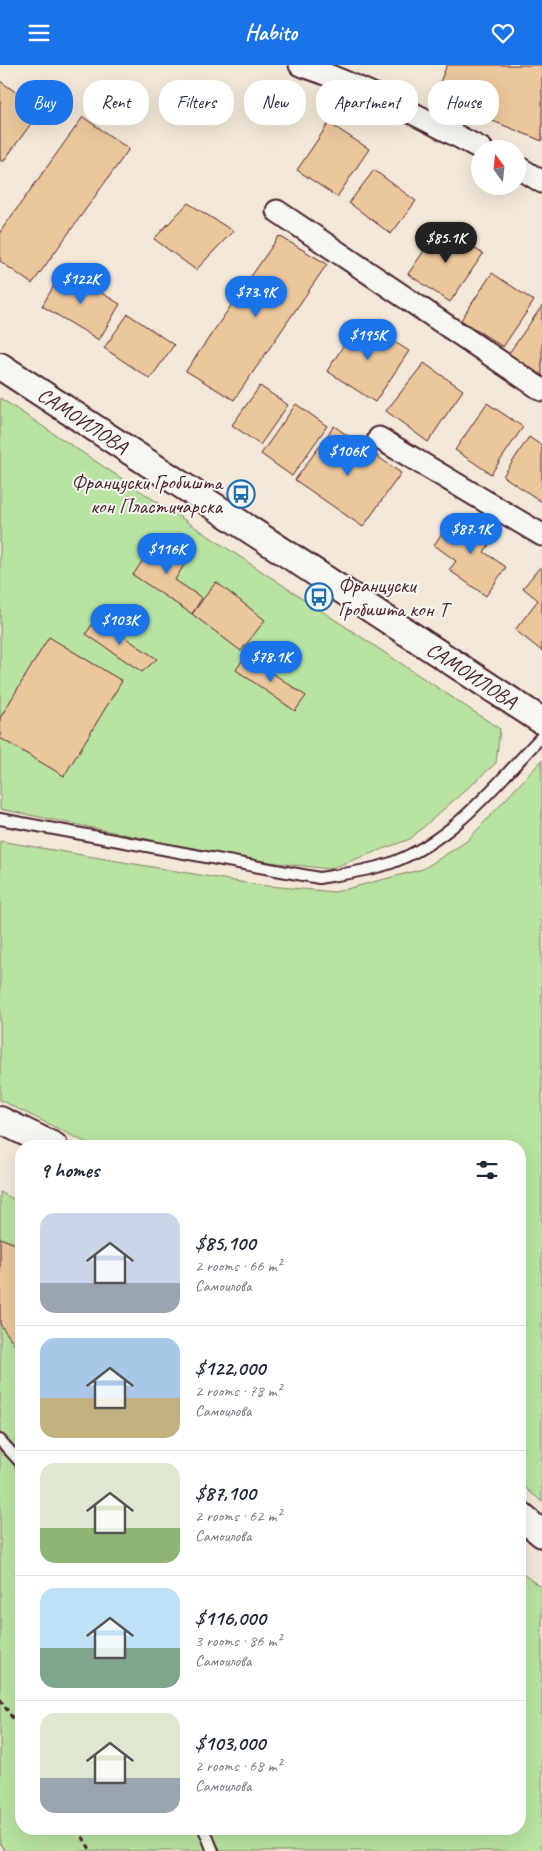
<!DOCTYPE html>
<html lang="en">
<head>
<meta charset="utf-8">
<style>
	body { margin:0; font-family:Caveat,sans-serif; background:#f6f6f7; color:#1f2937; height:100vh; display:flex; flex-direction:column; font-size:19px; white-space:nowrap }
	* { box-sizing:border-box; margin:0 }
	p { font-size:16px; color:#747a83 }
	.icon { flex:none; width:28px; height:28px; fill:none; stroke:currentColor; stroke-width:2; stroke-linecap:round; stroke-linejoin:round }
	.map { position:relative; flex:1; overflow:hidden }
	.drawer { position:absolute; left:15px; top:1075px; width:511px; height:695px; display:flex; flex-direction:column; background:#fff; border-radius:20px; box-shadow:0 5px 20px #0002 }
	.drawer>* { flex:none }
	.guide { position:absolute; left:15px; top:15px; width:512px; height:45px; display:flex; gap:10px }
	.needle { width:32px; rotate:345deg }
	.buttons { position:absolute; left:471px; top:75px; display:grid; gap:10px }
	.buttons a { display:grid; place-items:center; width:55px; height:55px; border-radius:50%; background:#fff; box-shadow:0 5px 20px #0002; font-size:25px }
	.price { position:absolute; translate:-50% -42px; padding:0 11px; border-radius:18px; background:#1a73e8; color:#fff; font-size:16px; line-height:32px; filter:drop-shadow(0 1px 2px #0008) }
	.price::after { content:''; position:absolute; left:50%; top:30px; width:15px; height:11px; margin-left:-8px; background:inherit; clip-path:polygon(0 0,100% 0,50% 100%) }
	.price.on { background:#222; color:#fff }
	ul { padding:0; list-style:none }
	li { display:flex; align-items:center; gap:15px; height:125px; padding:0 25px }
	li+li { border-top:1px solid #e0e1e3 }
	li span { display:grid; place-items:center; flex:none; width:140px; height:100px; border-radius:15px; color:#555 }
	li>.icon { margin-inline-start:auto }
	span .icon { width:60px; height:60px; fill:#fffc; stroke-width:1 }
	li b { font-size:21px }
	h2 { display:flex; justify-content:space-between; align-items:center; height:60px; padding:0 25px; font-size:21px }
	.chip { padding:0 18px; border-radius:20px; background:#fff; box-shadow:0 5px 20px #0002; font-size:18px; line-height:45px }
	.chip.on { background:#1a73e8; color:#fff }
	header { display:flex; justify-content:space-between; align-items:center; height:65px; padding:0 25px; background:#1a73e8; color:#fff; font-size:22px; font-weight:600 }
	.map>svg:first-child { display:block }
	.green { fill:#b8e3a1; stroke:#818166 }
	.building { fill:#ecc79c; stroke:#4a1f2b }
	.lines { fill:none; stroke-linecap:round; stroke-linejoin:round }
	.service-casing { stroke:#4a1f2b; stroke-width:14 }
	.minor-casing { stroke:#4a1f2b; stroke-width:25 }
	.tertiary-casing { stroke:#4a1f2b; stroke-width:30 }
	.path { stroke:#4a1f2b; stroke-width:3; stroke-dasharray:5 4; stroke-linecap:butt }
	.service { stroke:#f6f6f2; stroke-width:10 }
	.minor { stroke:#f6f6f2; stroke-width:21 }
	.tertiary { stroke:#f6f6f2; stroke-width:26 }
	.labels { text-anchor:middle; stroke-width:4; stroke-linejoin:round; paint-order:stroke }
	.street-label { font-size:21px; fill:#4a1f2b; stroke:#f6f6f2 }
	.poi-label { font-size:21px; fill:#4a1f2b; stroke:#f6f6f2; text-anchor:end }
</style>
</head>
<body>
<header><svg class="icon" aria-label="menu" viewBox="0 0 24 24"><path d="M4 6h16M4 12h16M4 18h16"/></svg>Habito<svg class="icon" aria-label="heart" viewBox="0 0 24 24"><path d="M12 20l-8-8c-3-5 5-10 8-4 3-6 11-1 8 4z"/></svg></header>
<div class="map">
<svg width="542" height="1786" viewBox="0 0 542 1786">
	<rect width="100%" height="100%" fill="#f3e8d8"/>
	<filter id="ink" filterUnits="userSpaceOnUse"><feTurbulence type="fractalNoise" baseFrequency=".02" numOctaves="2"/><feDisplacementMap in="SourceGraphic" scale="10" xChannelSelector="R" yChannelSelector="G"/><feConvolveMatrix kernelMatrix="1 2 1 2 8 2 1 2 1" color-interpolation-filters="sRGB"/></filter>
	<g filter="url(#ink)">
		<path class="green" d="M0,333l500,331 -4,34 -86,76 -81,30 -84,-10 -245,-50z
			M542,695v742l-22,-19v-337h-427l-93,-46v-259l258,44 77,7 88,-23 44,-28z
			M0,1127l21,11v626h499v-257l22,16v263h-537l-5,-8z"/>
		<path class="building" d="M447,0h95v76l-108,-44z
			M0,16l41,29 -38,52 -3,-2z
			M83,52l46,32 -97,135 -32,-23v-29z
			M329,58l40,26 -32,48 -40,-27z
			M374,105l42,31 -25,33 -42,-31z
			M188,138l45,28 -37,39 -42,-31z
			M441,161l42,28 -33,48 -42,-28z
			M279,171l48,28 -93,136 -48,-29z
			M63,205l57,34 -21,36 -57,-34z
			M492,208l42,28 -31,46 -42,-27z
			M542,241v74l-35,-24z
			M128,249l46,31 -24,34 -46,-31z
			M360,255l49,31 -34,51 -48,-31z
			M424,298l39,27 -35,52 -42,-31z
			M260,321l28,19 -28,40 -28,-20z
			M487,338l36,24 -32,47 -36,-24z
			M296,339l31,22 -35,50 -31,-22z
			M334,361l67,47 -38,54 -68,-47z
			M529,372l13,9v56l-39,-26z
			M467,452l28,19 -11,16 22,15 -20,29 -37,-26 7,-9 -22,-16 14,-21 7,2z
			M158,473l30,20 -13,22 27,18 -10,16 -59,-39z
			M540,502l2,2v82l-27,-21 23,-30 -15,-12z
			M216,517l49,38 -24,31 -49,-37z
			M96,553l61,41 -15,13 -56,-38z
			M49,572l73,44 -58,95 -64,-38v-20z
			M246,590l60,41 -11,15 -59,-41z
			M0,1173l21,8v107l-21,-29z"/>
		<g class="lines">
			<g class="service-casing">
				<path id="service" d="M0,754l319,59c24,-4 49,-7 72,-15 63,-23 106,-80 151,-127
					M0,1375l21,23
					M204,1764l9,22"/>
			</g>
			<g class="minor-casing">
				<path id="minor" d="M300,0c63,21 123,53 182,84
					M518,102l24,15
					M277,146l265,179
					M379,373l163,97"/>
			</g>
			<g class="tertiary-casing">
				<g id="tertiary">
					<path id="s1" d="M0,301l542,355"/>
					<path d="M0,1055l54,26"/>
					<path d="M520,1450l22,19"/>
				</g>
			</g>
			<path class="path" d="M0,1634l21,32
				M78,1764l13,22"/>
			<use href="#service" class="service"/>
			<use href="#minor" class="minor"/>
			<use href="#tertiary" class="tertiary"/>
		</g>
	</g>
	<defs>
		<g id="bus-ring" transform="scale(1.4375)"><circle r="9.5" fill="#f6f6f2" stroke="#1f6fb2" stroke-width="1.5"/><path d="M-5-6H5V4H4V6H2V4H-2V6H-4V4H-5ZM-3.5-4V0h7V-4ZM-3.5 1.2v1.5H-2V1.2ZM2 1.2v1.5H3.5V1.2Z" fill="#1f6fb2"/></g>
	</defs>
	<g fill-rule="evenodd">
		<use href="#bus-ring" x="241" y="429"/>
		<use href="#bus-ring" x="319" y="532"/>
	</g>
	<g class="labels">
		<g class="street-label">
			<text dy="7" stroke="none"><textPath href="#s1" startOffset="99">САМОИЛОВА</textPath></text>
			<text dy="7" stroke="none"><textPath href="#s1" startOffset="564">САМОИЛОВА</textPath></text>
		</g>
		<g class="poi-label">
			<text x="222" y="424">Француски Гробишта<tspan x="222" dy="24">кон Пластичарска</tspan></text>
			<text x="338" y="527" text-anchor="start">Француски<tspan x="338" dy="24">Гробишта кон Т</tspan></text>
		</g>
	</g>
</svg>
<div class="buttons">
<a><svg class="needle" viewBox="-14 -14 28 28"><path d="M0-13l5 13h-10z" fill="#e53935"/><path d="M0 13l5-13h-10z" fill="#747a83"/></svg></a>
</div>
<b class="price on" style="left:446px;top:199px">$85.1K</b>
<b class="price" style="left:81px;top:240px">$122K</b>
<b class="price" style="left:256px;top:253px">$73.9K</b>
<b class="price" style="left:368px;top:296px">$195K</b>
<b class="price" style="left:348px;top:412px">$106K</b>
<b class="price" style="left:471px;top:490px">$87.1K</b>
<b class="price" style="left:167px;top:510px">$116K</b>
<b class="price" style="left:120px;top:581px">$103K</b>
<b class="price" style="left:271px;top:618px">$78.1K</b>
<div class="guide">
<a class="chip on">Buy</a>
<a class="chip">Rent</a>
<a class="chip">Filters</a>
<a class="chip">New</a>
<a class="chip">Apartment</a>
<a class="chip">House</a>
</div>
<section class="drawer">
<h2>9 homes<svg class="icon" aria-label="filters" viewBox="0 0 24 24"><path d="M4 7h16M4 17h16"/><circle cx="9" cy="7" r="2"/><circle cx="15" cy="17" r="2"/></svg></h2>
<ul>
<li><span style="background:linear-gradient(#c9d6e8 70%,#9aa5b1 0)"><svg class="icon" aria-label="home" viewBox="0 0 24 24"><path d="M3 11l9-7 9 7M6 9v11h12V9"/></svg></span><div><b>$85,100</b><p>2 rooms · 66 m²</p><p>Самоилова</p></div></li>
<li><span style="background:linear-gradient(#a9c7e8 60%,#c2b280 0)"><svg class="icon" aria-label="home" viewBox="0 0 24 24"><path d="M3 11l9-7 9 7M6 9v11h12V9"/></svg></span><div><b>$122,000</b><p>2 rooms · 78 m²</p><p>Самоилова</p></div></li>
<li><span style="background:linear-gradient(#dfe7d0 65%,#8fb573 0)"><svg class="icon" aria-label="home" viewBox="0 0 24 24"><path d="M3 11l9-7 9 7M6 9v11h12V9"/></svg></span><div><b>$87,100</b><p>2 rooms · 62 m²</p><p>Самоилова</p></div></li>
<li><span style="background:linear-gradient(#bfe0f5 60%,#7fa58c 0)"><svg class="icon" aria-label="home" viewBox="0 0 24 24"><path d="M3 11l9-7 9 7M6 9v11h12V9"/></svg></span><div><b>$116,000</b><p>3 rooms · 86 m²</p><p>Самоилова</p></div></li>
<li><span style="background:linear-gradient(#dfe7d0 65%,#9aa5b1 0)"><svg class="icon" aria-label="home" viewBox="0 0 24 24"><path d="M3 11l9-7 9 7M6 9v11h12V9"/></svg></span><div><b>$103,000</b><p>2 rooms · 68 m²</p><p>Самоилова</p></div></li>
</ul>
</section>
</div>
</body>
</html>
